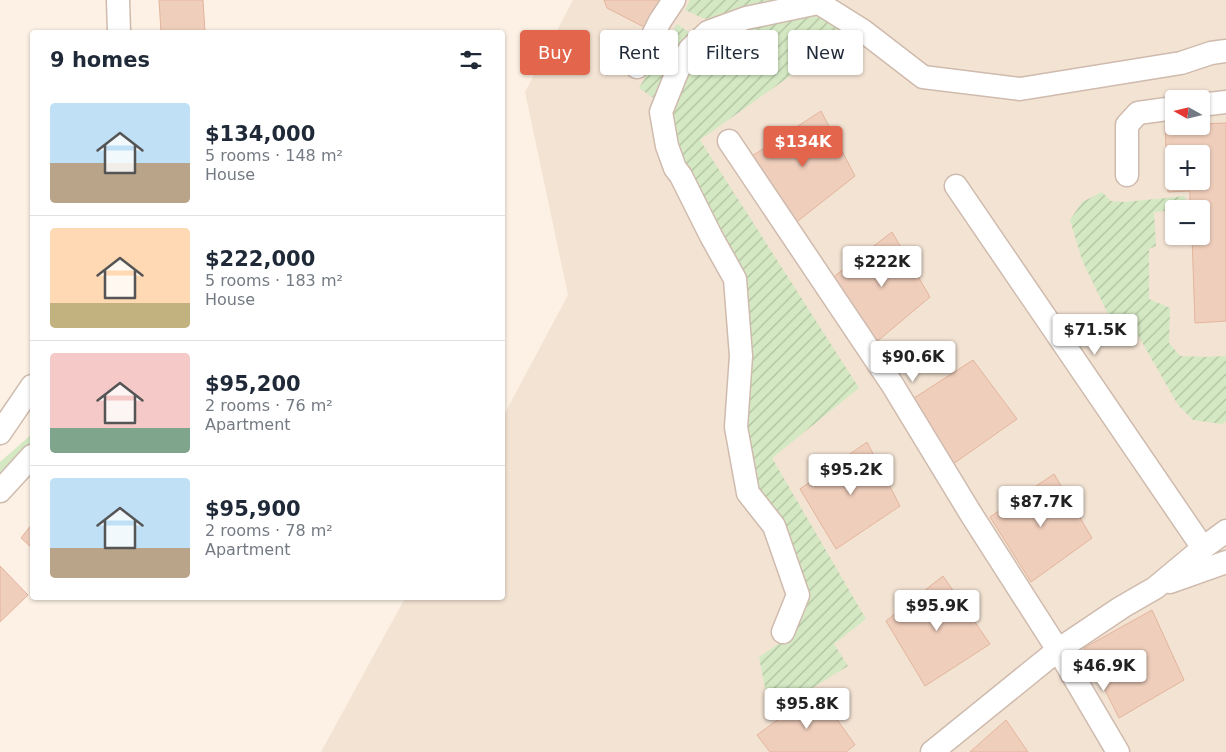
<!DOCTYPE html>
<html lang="en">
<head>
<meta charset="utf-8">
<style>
	body { margin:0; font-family:"DejaVu Sans",sans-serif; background:#f2f2f3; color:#1f2937; height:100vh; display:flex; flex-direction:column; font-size:19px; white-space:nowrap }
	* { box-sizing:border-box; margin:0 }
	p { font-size:16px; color:#747a83 }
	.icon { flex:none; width:28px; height:28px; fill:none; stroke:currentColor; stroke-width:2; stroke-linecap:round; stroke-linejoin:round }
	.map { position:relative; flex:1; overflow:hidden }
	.drawer { position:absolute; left:30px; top:30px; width:475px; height:570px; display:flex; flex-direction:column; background:#fff; border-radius:5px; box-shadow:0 1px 4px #0004 }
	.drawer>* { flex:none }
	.banner { position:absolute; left:520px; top:30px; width:475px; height:45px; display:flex; gap:10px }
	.needle { width:32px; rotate:278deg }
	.tools { position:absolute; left:1165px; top:90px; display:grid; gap:10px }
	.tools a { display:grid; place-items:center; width:45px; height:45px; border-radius:5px; background:#fff; box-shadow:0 1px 4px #0004; font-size:25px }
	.price { position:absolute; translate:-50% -42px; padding:0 11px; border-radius:5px; background:#fff; color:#222; font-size:16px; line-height:32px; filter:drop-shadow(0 1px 2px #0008) }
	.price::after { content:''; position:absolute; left:50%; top:30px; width:15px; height:11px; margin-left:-8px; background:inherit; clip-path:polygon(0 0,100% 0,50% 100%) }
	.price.selected { background:#e3664c; color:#fff }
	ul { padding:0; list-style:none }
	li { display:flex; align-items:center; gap:15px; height:125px; padding:0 20px }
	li+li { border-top:1px solid #e0e1e3 }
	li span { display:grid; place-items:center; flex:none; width:140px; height:100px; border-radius:5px; color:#555 }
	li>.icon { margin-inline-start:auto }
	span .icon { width:60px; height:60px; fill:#fffc; stroke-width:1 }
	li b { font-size:21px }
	h2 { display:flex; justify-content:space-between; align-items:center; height:60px; padding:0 20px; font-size:21px }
	.pill { padding:0 18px; border-radius:5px; background:#fff; box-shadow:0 1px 4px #0004; font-size:18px; line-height:45px }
	.pill.selected { background:#e3664c; color:#fff }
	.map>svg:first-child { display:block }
	.residential { fill:#f3e3d3; fill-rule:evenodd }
	.grass { fill:#d4e9c3 }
	.garden { fill:url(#garden-furrows) }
	.building { fill:#f0cebc; stroke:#e3b49d; fill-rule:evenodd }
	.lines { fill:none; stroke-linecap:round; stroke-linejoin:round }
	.minor-casing { stroke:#cfbbae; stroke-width:25 }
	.minor { stroke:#fff; stroke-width:22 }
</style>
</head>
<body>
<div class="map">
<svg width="1226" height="752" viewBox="0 0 1226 752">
	<defs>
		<pattern id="garden-furrows" width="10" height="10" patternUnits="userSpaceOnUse" patternTransform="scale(1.25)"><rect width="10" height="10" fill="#d4e9c3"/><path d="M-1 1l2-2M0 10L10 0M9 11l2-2" fill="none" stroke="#b0c0a0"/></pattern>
	</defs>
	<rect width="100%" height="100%" fill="#fcf1e4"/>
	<path class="residential" d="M573,0h653v752h-905l84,-154h97l1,-181 65,-122 -43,-203zM1174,99h27v27h-27zM1174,154h27v27h-27zM1174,209h27v27h-27z"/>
	<path class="grass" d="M32,434v22l-32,35v-29z"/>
	<path class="garden" d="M690,0h96l-1,2 -80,17 -20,-9z
		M805,15l22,3 18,14 -4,8 -141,100 159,248 -87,70 94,161 -32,25 14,22 -78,48 -11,-57 28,-19 16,-34 -51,-121 -9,-75 -5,-136 -63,-104 -5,-59 38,-77z
		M677,24l13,9 -35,66 -16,-11z
		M1102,192l9,9 14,1 60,-6v13l-31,3 2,34 -7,3v50l21,9 -1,35 11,13 23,1 23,-1v65l-4,3 -29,-4 -15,-15 -43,-75 -17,5 -36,-75 -12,-40 12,-18z"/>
	<path class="building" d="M159,0h44l2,32h-44z
		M604,0h59l-15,29 -41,-21z
		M821,111l34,65 -66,52 -40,-70z
		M1226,123v198l-31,2 -3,-87h9v-27h-11v-18l-22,1 -3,-66h36v-2zM1174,154h27v27h-27z
		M892,232l38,65 -56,47 -42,-66z
		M973,360l44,59 -64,45 -42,-64z
		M867,442l33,64 -64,43 -36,-60z
		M1054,474l38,64 -61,44 -41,-65z
		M32,524v24l-11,-10z
		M0,566l28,29 -28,27z
		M943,576l47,68 -65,42 -39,-65z
		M1152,610l32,70 -65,38 -35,-70z
		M817,691l38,54 -9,7h-76l-13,-17z
		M1006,720l22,32h-58z"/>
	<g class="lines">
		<g class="minor-casing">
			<path id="minor" d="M118,0l1,32
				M814,0l48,30 61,47 97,12 161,-26 30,-10 15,-2
				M637,67l23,-46 14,-21
				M1201,105l25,-3
				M729,141l163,243 79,130 87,136 60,102
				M1127,175v-50l11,-12 36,-5
				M956,186l247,362
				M0,433l32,-47
				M0,491l32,-35
				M1170,582l56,-20
				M783,632l15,-37 -24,-69 -26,-33 -12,-66 5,-71 -6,-77 -24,-43 -30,-60 -6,-8 -8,-22 -6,-34 16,-40 13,-23 18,-17 38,-14 72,-15
				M932,752l126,-102 64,-43 33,-19 48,-40 23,-17"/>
		</g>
		<use href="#minor" class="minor"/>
	</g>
</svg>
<div class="tools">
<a><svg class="needle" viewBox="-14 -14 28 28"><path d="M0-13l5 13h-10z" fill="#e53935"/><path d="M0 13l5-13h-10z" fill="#747a83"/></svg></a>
<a>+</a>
<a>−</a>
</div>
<b class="price selected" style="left:803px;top:168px">$134K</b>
<b class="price" style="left:882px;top:288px">$222K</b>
<b class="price" style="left:1095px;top:356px">$71.5K</b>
<b class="price" style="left:913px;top:383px">$90.6K</b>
<b class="price" style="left:851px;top:496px">$95.2K</b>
<b class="price" style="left:1041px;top:528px">$87.7K</b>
<b class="price" style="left:937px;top:632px">$95.9K</b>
<b class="price" style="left:1104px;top:692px">$46.9K</b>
<b class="price" style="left:807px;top:730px">$95.8K</b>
<div class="banner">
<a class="pill selected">Buy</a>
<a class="pill">Rent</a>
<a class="pill">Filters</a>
<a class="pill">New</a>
</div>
<section class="drawer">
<h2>9 homes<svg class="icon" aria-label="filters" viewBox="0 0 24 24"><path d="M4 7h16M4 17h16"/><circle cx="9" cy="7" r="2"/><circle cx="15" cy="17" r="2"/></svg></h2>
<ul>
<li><span style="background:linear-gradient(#bfe0f5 60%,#b9a48a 0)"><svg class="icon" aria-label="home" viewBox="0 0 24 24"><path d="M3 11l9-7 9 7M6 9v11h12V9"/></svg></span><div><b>$134,000</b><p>5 rooms · 148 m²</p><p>House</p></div></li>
<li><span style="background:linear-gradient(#ffd9b3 75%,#c2b280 0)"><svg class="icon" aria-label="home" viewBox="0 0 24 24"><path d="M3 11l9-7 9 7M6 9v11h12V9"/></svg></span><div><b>$222,000</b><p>5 rooms · 183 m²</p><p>House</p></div></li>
<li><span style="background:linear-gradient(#f6c9c9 75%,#7fa58c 0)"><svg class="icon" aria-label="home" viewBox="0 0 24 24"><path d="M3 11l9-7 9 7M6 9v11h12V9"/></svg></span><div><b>$95,200</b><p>2 rooms · 76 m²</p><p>Apartment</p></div></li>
<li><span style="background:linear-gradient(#bfe0f5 70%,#b9a48a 0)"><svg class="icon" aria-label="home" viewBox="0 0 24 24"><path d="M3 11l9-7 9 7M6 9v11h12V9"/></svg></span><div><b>$95,900</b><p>2 rooms · 78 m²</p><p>Apartment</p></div></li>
</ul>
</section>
</div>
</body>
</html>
